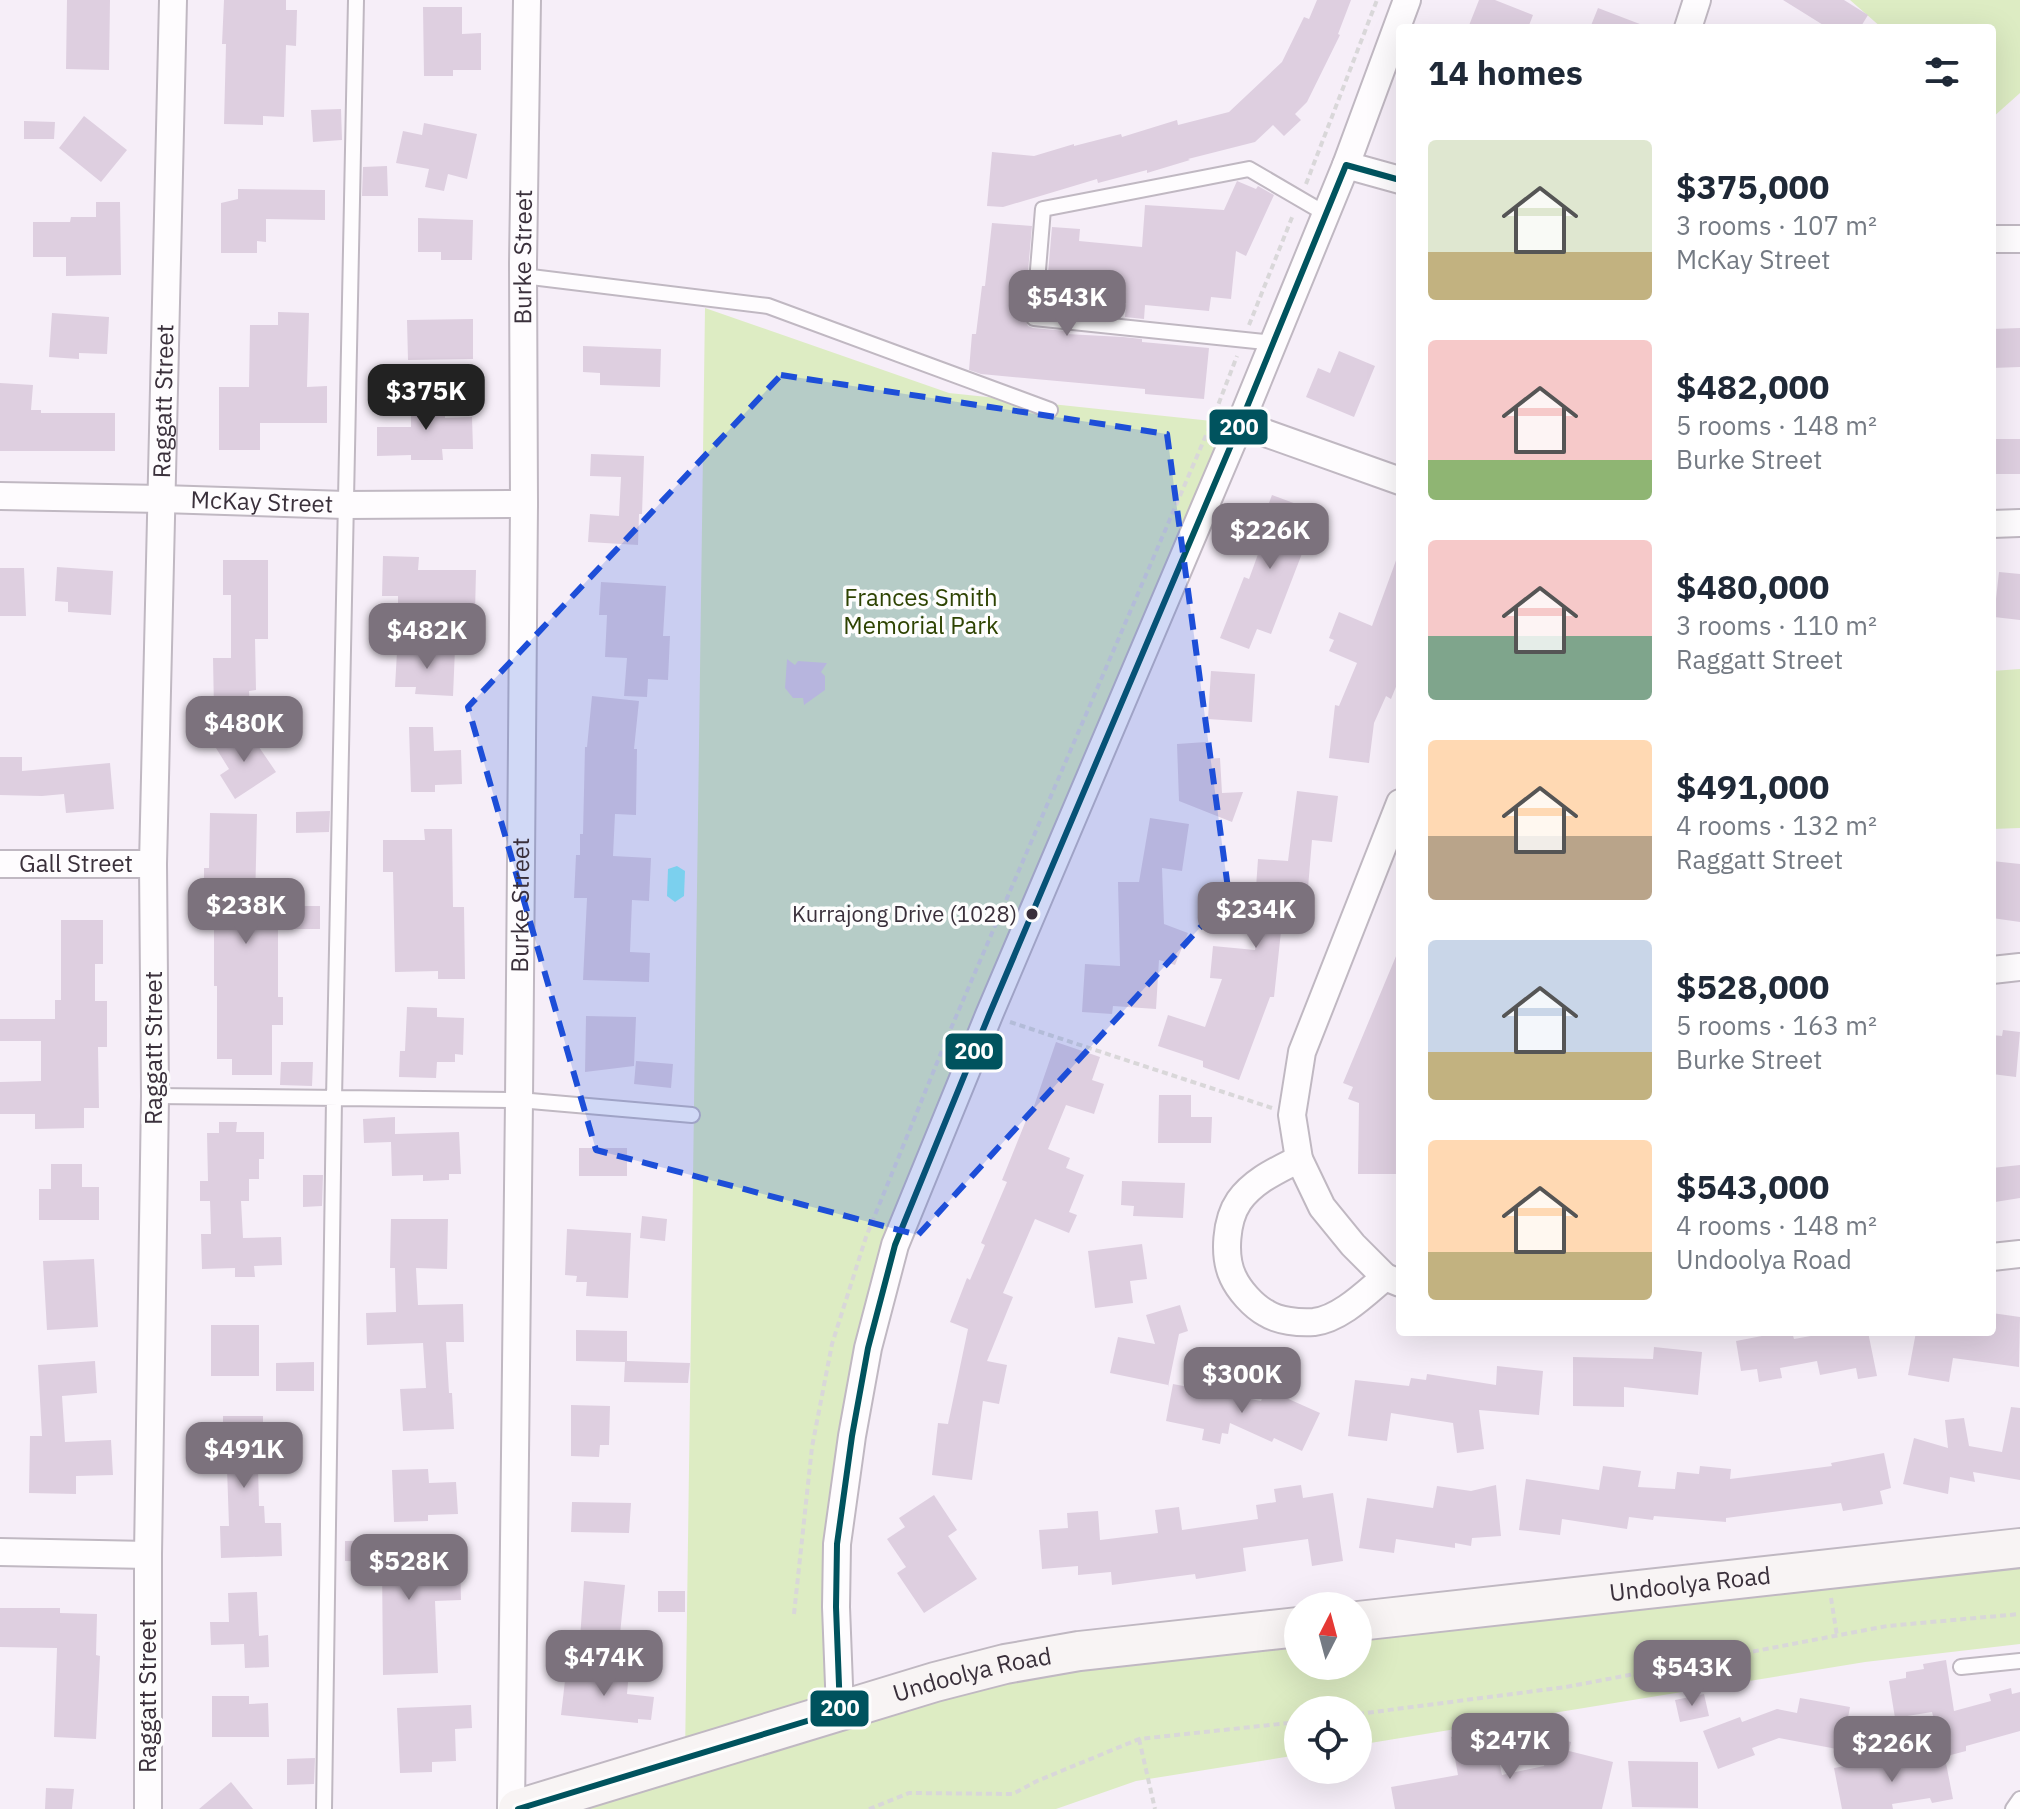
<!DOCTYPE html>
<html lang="en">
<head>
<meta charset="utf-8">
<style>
	body { margin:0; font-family:"IBM Plex Sans",sans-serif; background:#f6f6f7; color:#1f2937; height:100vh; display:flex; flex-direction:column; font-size:30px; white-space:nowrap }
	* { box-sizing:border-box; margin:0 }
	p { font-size:26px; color:#747a83 }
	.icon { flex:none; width:44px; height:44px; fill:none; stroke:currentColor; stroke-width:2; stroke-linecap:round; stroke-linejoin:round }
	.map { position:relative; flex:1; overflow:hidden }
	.drawer { position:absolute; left:1396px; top:24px; width:600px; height:1312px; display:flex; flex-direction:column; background:#fff; border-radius:8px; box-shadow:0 8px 32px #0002 }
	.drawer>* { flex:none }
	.needle { width:52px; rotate:6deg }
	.buttons { position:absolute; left:1284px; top:1592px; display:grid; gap:16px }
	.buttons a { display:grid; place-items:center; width:88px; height:88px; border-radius:50%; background:#fff; box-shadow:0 8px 32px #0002; font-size:40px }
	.price { position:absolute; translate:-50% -68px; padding:0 18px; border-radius:16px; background:#7c727d; color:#fff; font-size:26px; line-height:52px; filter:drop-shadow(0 2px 4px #0008) }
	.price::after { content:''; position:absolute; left:50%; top:48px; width:24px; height:18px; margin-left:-12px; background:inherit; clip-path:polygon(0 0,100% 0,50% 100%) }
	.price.current { background:#222; color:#fff }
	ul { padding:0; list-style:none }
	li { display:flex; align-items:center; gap:24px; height:200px; padding:0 32px }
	li span { display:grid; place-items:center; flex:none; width:224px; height:160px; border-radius:8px; color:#555 }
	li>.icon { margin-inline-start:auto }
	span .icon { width:96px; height:96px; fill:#fffc; stroke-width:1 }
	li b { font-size:34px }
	h2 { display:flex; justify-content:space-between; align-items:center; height:96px; padding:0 32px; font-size:34px }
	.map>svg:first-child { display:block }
	.green { fill:#ddecc3 }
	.water { fill:#93f0f4 }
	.building { fill:#decfe0 }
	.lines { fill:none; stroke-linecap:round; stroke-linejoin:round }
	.lane-casing { stroke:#c0b8c2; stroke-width:18 }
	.street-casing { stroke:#c0b8c2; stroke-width:30 }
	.secondary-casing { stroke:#c0b8c2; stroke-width:42 }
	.path { stroke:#d9d7d9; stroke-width:4; stroke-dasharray:6 4; stroke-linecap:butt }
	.lane { stroke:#fefcfe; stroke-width:14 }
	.street { stroke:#fefcfe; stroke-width:26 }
	.secondary { stroke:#f8f4f4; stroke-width:38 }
	.bus-1-casing { stroke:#fdfdfd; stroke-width:12 }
	.bus-1 { stroke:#00535e; stroke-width:6 }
	.marked { fill:#1d4ed8; fill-opacity:0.2; stroke:#1d4ed8; stroke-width:6; stroke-dasharray:16 10; stroke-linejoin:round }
	.bus-dot { fill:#3a303b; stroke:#fdfdfd; stroke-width:3 }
	.labels { text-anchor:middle; stroke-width:7; stroke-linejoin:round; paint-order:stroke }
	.bus-label { font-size:22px; fill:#3a303b; stroke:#fdfdfd; text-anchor:end }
	.street-label { font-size:24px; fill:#3a303b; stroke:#fdfdfd }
	.park-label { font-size:24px; fill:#2e4302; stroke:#fdfdfd }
	.line-badge { stroke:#fdfdfd; stroke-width:3 }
	.badge-label { font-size:22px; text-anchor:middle; font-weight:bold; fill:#fff }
</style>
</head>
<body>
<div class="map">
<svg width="2020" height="1809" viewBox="0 0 2020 1809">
	<rect width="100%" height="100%" fill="#f6eef8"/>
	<path class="green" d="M1850,0h170v93l-28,25v-90h-110z
		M705,308l244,85 291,31 -345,821 -43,191 -12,275 458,-84v39h60v-45l662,-73v96l-155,18 -507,83v-35h-60v45l-162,26 -80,28h-538l167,-51z
		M2020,669v159l-28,1v-158z"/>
	<path class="water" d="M677,866l8,5 -1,25 -9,6 -8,-6 1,-27z"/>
	<path class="building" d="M67,0h43l-1,70 -43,-1z
		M224,0h62v10h11l-1,36 -10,-1 -2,72 -21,-1v9l-39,-1 2,-80h-4z
		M1317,0h34l-13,34 2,1 -33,67 -12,12 6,6 -17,16 -11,-11 -18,17 -67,17 2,1 -43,13v-3l-49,13 -1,-4 -94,28 -16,-1 5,-54 42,4 40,-12v2l47,-12 1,3 55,-17 1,5 51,-13 53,-50 22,-45 5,2z
		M1479,0h16l38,15 -5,13h-60z
		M1783,0h61l24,15 -8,13h-32z
		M423,7h39v27l19,-1v37h-28v6h-29z
		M1598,8l47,18v2h-55z
		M341,109l1,31 -29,2 -2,-32z
		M84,116l43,34 -26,32 -42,-34z
		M24,121l31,1 -1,17h-30z
		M424,123l53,11 -10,45 -19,-5 -4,17 -19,-4 4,-18 -33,-6 7,-32 19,4z
		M387,166l1,30h-26l1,-29z
		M1237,181l19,8 2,-3 16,9 -28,61 -10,-5 -5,48 -20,-2 -2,14 -64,-6 -1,14 -19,-2 1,-14 -57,-4 -1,12 -23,-2 7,-82 28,2 -1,12 63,6 3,-42 79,5z
		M238,189l87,1v30l-59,-1v23l-9,-1v12h-36v-50l17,-4z
		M96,202h24l1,73 -55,1v-19h-33v-35h37l1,-5h25z
		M418,218l55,2 -1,40h-31v-8h-23z
		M992,223l40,3 -8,91 4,9 5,2 34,3 -1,3 57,3 19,2v3l67,6 -5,51 -59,-5v-5l-164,-15 -12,-4 3,-36h4l6,-48h3z
		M278,312l31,1 -2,74 20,-1v37h-67v27h-41v-63h30l1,-62h28z
		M52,313l57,4 -2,37 -28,-1v6l-30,-2z
		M473,319v40l-65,1 -1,-40z
		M2020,328v39l-28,1v-39z
		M583,346l78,3 -1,38 -60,-2v-12l-17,-1z
		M1339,351l36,15 -21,51 -48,-20 12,-29 12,5z
		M0,383l33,2 -2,25h10v3h74v38h-115z
		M411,394h34v24l27,-1 1,32h-31l1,11h-32v-5l-34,1v-29h34z
		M1995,439h25v35h-25z
		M591,454l53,2 -2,58h-3l-1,31 -50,-3 2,-28 29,2 2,-39 -31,-1z
		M1272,495l46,17 -47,122 -14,-5 -8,20 -29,-11 24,-61 5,2 16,-44 -7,-3z
		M1398,555h2v122l-9,22 -5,-3 -12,27 -5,40 -40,-5 6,-53 4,1 18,-43 -28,-12 5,-11 -5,-2 10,-26 33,14z
		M383,556l36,1 -1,13h58l-1,44h-30v-6l-47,-1v-11h-16z
		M223,560h45v79h-13l1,51 -7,1 1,19h-36l-1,-52h18v-63h-8z
		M57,567l56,4 -2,44 -43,-3v-10l-13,-1z
		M0,568h24l2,48h-26z
		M1999,572l21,2v46l-26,-3z
		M601,582l65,4 -3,50h7l-2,44 -20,-1 -1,18 -23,-1 3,-38 -22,-1 2,-42h-8z
		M424,648l31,1 -2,47 -38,-2 1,-7h-21l2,-35 27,1z
		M787,659l8,6 3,-4 29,2 -6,9 4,4v14l-21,15 -1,-7h-10l-8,-10z
		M1211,671l44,3 -3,48 -44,-3z
		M592,696l47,5 -5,48h3l-1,66 -21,-1 -2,42 38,2 -2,43 -17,-1 -2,52 20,1 -1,29 -66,-2 4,-82h-13l2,-43h4v-21h3l2,-87h2z
		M409,727h24l1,24 27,-1 1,34 -27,1v7h-24z
		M246,728l30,44 -41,27 -15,-24 9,-6 -13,-21z
		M1206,742l1,17 13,-1 2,35 21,-1 -11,30 -53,-21 -2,-57z
		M0,757h22v14l88,-8 4,46 -48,4 -2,-19 -22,2 -42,-1z
		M1297,791l41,5 -6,46 -20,-2 -7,84 -23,-2 -8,75h-4l-31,83 -36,-13v-6l-45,-15 10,-31 37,12 17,-48 -12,-1 3,-32 42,4 5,-47 -5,-1 3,-43 30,2z
		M330,811l-1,21 -33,1v-21z
		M210,813l47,1 -2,92h65v23h-42v68h5v28h-11v50h-40v-16h-15v-73h-3v-57h-5v-34h-5v-27h5z
		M1150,818l39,6 -7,47 -20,-3 2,56 24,9 -13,32 -16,-5 -3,49 -43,-3 -1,8 -30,-2 3,-48 35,2 -2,-84h21z
		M424,829h28l1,78h11l1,72h-27v-8l-43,1 -2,-100h-10v-32h42z
		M1992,861l28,3v58l-28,-4z
		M61,920h42v44h-8v37h12v46h-9l1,61h-15v20l-49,1v-15h-35v-32l41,-1v-40h-41v-22h55v-19h6z
		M1399,949l1,225h-42l1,-71 -11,-4 5,-12 -10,-4z
		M407,1007l30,1v9l27,1 -1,37 -8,-1v8h-18l-1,16 -37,-1 1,-26h5z
		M586,1016l50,1 -2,49 -49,6z
		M2003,1030l17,2 -4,45 -24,-3v-39l10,1z
		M1056,1042l44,15 -8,23 12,4 -10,30 -28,-9 -18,44 22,9 -4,10 18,7 -15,37 8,3 -8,18 -34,-14 -32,74 10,4 -26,64 20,4 -8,39 -16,-3 -11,79 -40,-5 6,-52 10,1 20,-95 -18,-7 17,-44 3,2 15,-35 -4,-2 26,-61 -5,-2 29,-72 2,1z
		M636,1061l37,3 -2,24 -37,-4z
		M281,1062h32l-1,24 -32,-1z
		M1159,1095h32v22h21l-1,26h-53z
		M395,1117v17l64,-2 2,42h-12v6l-26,1v-6l-31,1 -1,-34 -27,1 -1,-24z
		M219,1122h18l-1,10h28v27h-5v20h-10v22h-8l2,37 38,-1 1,28 -28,1 1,11h-20v-9l-33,1 -1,-35h10l-1,-33h-10v-20h8l-1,-48h12z
		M579,1148h48v28h-48z
		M51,1164h31v23h17v33h-60v-31h12z
		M2020,1165v33l-25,4 -3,-34z
		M303,1175h20l-1,31 -19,1z
		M1122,1181l63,2 -2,35 -50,-2 1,-10 -13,-1z
		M642,1216l25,3 -2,22 -25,-3z
		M391,1219h57l-1,50 -31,-1 2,37 45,-1 1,38h-18l3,51h3l2,36 -51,2 -3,-42 26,-1 -3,-45 -56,2 -1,-32 30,-1 -1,-44h-5z
		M567,1229l64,4 -3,65 -42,-2 1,-14h-11l1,-6 -12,-1z
		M1142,1244l5,35 -17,2 3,22 -38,5 -7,-57z
		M94,1259l4,68 -51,3 -4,-69z
		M1180,1305l8,26 -9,3 -11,53v-2l-58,-12 8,-36 37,7 -9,-29z
		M1992,1313l28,4 -1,50 -66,-9 -4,24 -41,-7 8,-43h76z
		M211,1325h48v51h-48z
		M576,1330l51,1v30l63,2 -2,20 -64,-1 1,-20 -49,-1z
		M1782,1332h10l2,7 39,-7h35l9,44 -19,3 -2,-11 -36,7 -3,-14 -37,7 2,10 -23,4 -2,-13 -16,2 -5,-30z
		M1654,1347l48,5 -4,43 -74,-8v20l-51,-1v-49l80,2z
		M95,1361l2,32 -35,3 3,46 46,-2 2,35 -37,1v18l-47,-1 1,-57h12l-4,-71z
		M314,1362v29h-38v-28z
		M1497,1366l46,5 -4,44 -60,-5 5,39 -27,4 -4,-30 -62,-10 -4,28 -39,-5 7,-56 54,6 2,-8 15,2 1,-6 69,11z
		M1173,1384l88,17 5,-12 54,24 -18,38 -28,-13 -2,4 -42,-19 -2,11 -6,-1 -2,11 -18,-4 2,-11 -38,-8z
		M571,1405l39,1 -1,39h-9l-1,12 -28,-1z
		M2011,1407l9,1v72l-47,-8 2,10 -25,-5 -2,17 -45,-10 11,-46 34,10 -3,-28 19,-2 5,28 33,6z
		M223,1416h40v51h-5l1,39h5l1,17h16l1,33 -61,2 -1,-32h9l-2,-58h-24v-22h20z
		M1884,1453l7,35 -11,3 3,13 -40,7 -2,-8 -115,15v4l-72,-6 -1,4 -24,-3 -2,12 -65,-10 -2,16 -41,-5 7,-51 73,11 4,-24 38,5 -3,16 37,2 2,-17 22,2 1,-8 31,3 -1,10 102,-13 -1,-3z
		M428,1469l1,14 27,-1 2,32 -30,1v6l-34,1 -2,-52z
		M1301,1485l2,13 30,-5 10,68 -31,5 -4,-27 -65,9 3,23 -50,8 -1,-5 -83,11 -1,-13 -33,3v-9l-36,3 -3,-39 29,-2 -1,-15 31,-2 2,29 58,-7 -3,-23 24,-3 3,23 76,-11 -2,-14 20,-3 -2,-13z
		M1496,1485l5,51 -29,2 -1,8 -16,-3v5l-59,-9 -2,14 -35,-5 8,-50 66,10 4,-22 34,5z
		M934,1495l23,35 -9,6 29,43 -53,34 -27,-40 9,-6 -19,-28 18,-12 -6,-9z
		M572,1502l59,1 -2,30 -58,-1z
		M410,1540v17l50,-1 1,44 -26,1 3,72 -55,2 -1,-113 -37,-1v-20z
		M584,1581l41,4 -5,49 -16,-1 -1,8 -23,-2z
		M658,1591h27v21h-27z
		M257,1592l2,44 9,-1 1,32 -24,1 -1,-24 -33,1 -1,-23h19l-1,-29z
		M0,1608h60v5l37,1 -1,41 4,1 -4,83 -42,-2 3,-89 -57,-1z
		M1946,1660l8,51 37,-10 -2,-7 22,-6 1,6 8,-2v39l-54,15v5l-23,6 -11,-45 -37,6 -6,-37 17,-3v-6l18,-3 -1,-5z
		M604,1668l25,3 -2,23 27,3 -3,23 -13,-1v4l-77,-8 5,-43 37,4z
		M1704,1694l5,22 -29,6 -5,-22z
		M212,1696h37v8l19,-1 1,34h-57z
		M1800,1698l50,9 -8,43 -63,-12 -27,10 3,7 -37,14 -15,-38 37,-14 2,5 35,-13 20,4z
		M471,1705l1,23 -17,1 1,32 -24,1v10l-32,1 -3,-65z
		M1492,1728l10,47 42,-9 7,-29 20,5 -2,9 44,11 -11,47h-207l-4,-22 67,-12 -7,-38z
		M315,1758l-1,26 -27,1v-26z
		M1945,1758l8,41 -21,4 -2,-5 -38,6 1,5h-51l-8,-41 50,-9 2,10z
		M1628,1761l70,1v46l-66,-1z
		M231,1782l22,27h-54z
		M46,1788l28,1 -2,20h-27z"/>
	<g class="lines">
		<g class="lane-casing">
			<path id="lane" d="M523,276l245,30 282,104
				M1274,343l-240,-25 9,-109 206,-40 77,45
				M155,1096l364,4 173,15
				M1961,1667l59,-6
				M324,1809l10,-710 22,-1099
				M2013,1809l7,-10"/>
		</g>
		<g class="street-casing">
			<g id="street">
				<path d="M1688,28l9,-28"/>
				<path d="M1346,165l54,15"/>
				<path d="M1992,239h28"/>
				<path d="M1240,424l160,57"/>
				<path id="s1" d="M0,496l162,3 183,6 179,-1"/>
				<path d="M1992,524l28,-1"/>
				<path d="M1400,803l-98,249 -10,63 7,44 23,48 31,38 32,32 15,6"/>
				<path id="s2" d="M0,864h153"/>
				<path d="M1992,970l28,-3"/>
				<path d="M1299,1159c-21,11 -45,21 -60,42 -13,19 -16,55 -6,76 6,13 20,29 33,36 12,8 33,10 48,9 26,-3 52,-29 71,-45"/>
				<path d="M1992,1257l28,-3"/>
				<path d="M0,1552l148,3"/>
				<path d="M840,1711l-4,-104 1,-63 15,-108 16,-88 27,-103 94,-230 251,-591 106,-259 61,-165"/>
				<path id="s3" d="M148,1809v-254l7,-459 -2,-232 20,-864"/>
				<path id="s4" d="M511,1809l8,-709 5,-596 -1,-241 4,-263"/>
			</g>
		</g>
		<g class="secondary-casing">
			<g id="secondary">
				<path id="s5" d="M1358,1621l662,-73"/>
				<path id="s6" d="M518,1809l417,-127 70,-18 74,-13 219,-24"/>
			</g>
		</g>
		<path class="path" d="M1306,184l71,-184
			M1249,325l44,-110
			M1010,1022l262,86
			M1831,1598l6,38
			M794,1614l18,-167 20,-103 34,-107 86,-211 258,-600 27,-70
			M1358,1714l208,-27 321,-61 133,-12
			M1139,1739l16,70
			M869,1809l40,-16 104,1 24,-13 102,-42 159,-17"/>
		<use href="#lane" class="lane"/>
		<use href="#street" class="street"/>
		<use href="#secondary" class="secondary"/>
		<g class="bus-1-casing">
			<path id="bus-1" d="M518,1809l322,-98 -4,-104 1,-63 15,-108 16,-88 27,-103 94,-230 251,-591 106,-259 54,15"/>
		</g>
		<use href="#bus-1" class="bus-1"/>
	</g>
	<path class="marked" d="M781,375l386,59 62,462 -311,339 -322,-85 -128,-443z"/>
	<circle class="bus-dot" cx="1032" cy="914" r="7"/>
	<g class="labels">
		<g class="bus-label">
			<text x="1017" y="922">Kurrajong Drive (1028)</text>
		</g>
		<g class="street-label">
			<text dy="8" stroke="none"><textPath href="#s4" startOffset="1552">Burke Street</textPath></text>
			<text dy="8" stroke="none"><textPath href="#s3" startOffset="1408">Raggatt Street</textPath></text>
			<text dy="8" stroke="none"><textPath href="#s1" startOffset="262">McKay Street</textPath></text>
			<text dy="8" stroke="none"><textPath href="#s2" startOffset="76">Gall Street</textPath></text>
			<text dy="8" stroke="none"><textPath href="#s4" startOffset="904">Burke Street</textPath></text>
			<text transform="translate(154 1048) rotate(-90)" y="8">Raggatt Street</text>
			<text dy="8" stroke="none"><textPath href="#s5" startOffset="334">Undoolya Road</textPath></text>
			<text dy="8" stroke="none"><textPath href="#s6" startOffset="474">Undoolya Road</textPath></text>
			<text transform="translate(148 1696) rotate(-90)" y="8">Raggatt Street</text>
		</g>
		<g class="park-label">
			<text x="921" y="606">Frances Smith<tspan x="921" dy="28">Memorial Park</tspan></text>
		</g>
	</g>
	<g class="line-badge">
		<rect x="1208" y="408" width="61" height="38" rx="8" fill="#00535e"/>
		<rect x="944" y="1032" width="60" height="39" rx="8" fill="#00535e"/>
		<rect x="809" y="1689" width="61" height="39" rx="8" fill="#00535e"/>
	</g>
	<g class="badge-label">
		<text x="1239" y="435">200</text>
		<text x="974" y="1059">200</text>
		<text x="840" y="1716">200</text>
	</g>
</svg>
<div class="buttons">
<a><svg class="needle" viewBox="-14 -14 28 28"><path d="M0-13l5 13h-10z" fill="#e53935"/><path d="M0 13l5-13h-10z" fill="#747a83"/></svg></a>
<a><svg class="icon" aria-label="locate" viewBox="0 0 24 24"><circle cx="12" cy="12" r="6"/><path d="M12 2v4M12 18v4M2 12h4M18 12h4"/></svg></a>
</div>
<b class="price" style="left:1067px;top:338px">$543K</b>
<b class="price current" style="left:426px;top:432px">$375K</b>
<b class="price" style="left:1270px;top:571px">$226K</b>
<b class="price" style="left:427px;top:671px">$482K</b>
<b class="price" style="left:244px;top:764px">$480K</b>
<b class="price" style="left:246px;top:946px">$238K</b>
<b class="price" style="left:1256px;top:950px">$234K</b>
<b class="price" style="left:1242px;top:1415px">$300K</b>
<b class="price" style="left:244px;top:1490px">$491K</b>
<b class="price" style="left:409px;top:1602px">$528K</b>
<b class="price" style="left:604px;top:1698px">$474K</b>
<b class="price" style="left:1692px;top:1708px">$543K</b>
<b class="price" style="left:1510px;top:1781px">$247K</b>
<b class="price" style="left:1892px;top:1784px">$226K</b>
<section class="drawer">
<h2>14 homes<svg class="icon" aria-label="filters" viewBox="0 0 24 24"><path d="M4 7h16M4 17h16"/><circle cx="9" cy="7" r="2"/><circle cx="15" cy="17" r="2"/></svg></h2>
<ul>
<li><span style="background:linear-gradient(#dfe7d0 70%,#c2b280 0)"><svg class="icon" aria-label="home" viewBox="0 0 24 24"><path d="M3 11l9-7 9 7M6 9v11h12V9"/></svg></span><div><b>$375,000</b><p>3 rooms · 107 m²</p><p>McKay Street</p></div></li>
<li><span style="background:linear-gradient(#f6c9c9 75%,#8fb573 0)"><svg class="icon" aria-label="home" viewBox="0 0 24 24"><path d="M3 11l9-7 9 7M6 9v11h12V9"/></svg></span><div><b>$482,000</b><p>5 rooms · 148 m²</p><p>Burke Street</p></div></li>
<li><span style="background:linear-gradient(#f6c9c9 60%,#7fa58c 0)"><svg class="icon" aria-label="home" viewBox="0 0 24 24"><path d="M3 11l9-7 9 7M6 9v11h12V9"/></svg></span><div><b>$480,000</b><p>3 rooms · 110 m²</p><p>Raggatt Street</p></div></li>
<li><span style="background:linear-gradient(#ffd9b3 60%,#b9a48a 0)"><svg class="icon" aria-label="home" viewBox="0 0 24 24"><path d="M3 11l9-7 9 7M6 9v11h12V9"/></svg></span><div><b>$491,000</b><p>4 rooms · 132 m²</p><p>Raggatt Street</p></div></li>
<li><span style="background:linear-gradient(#c9d6e8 70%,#c2b280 0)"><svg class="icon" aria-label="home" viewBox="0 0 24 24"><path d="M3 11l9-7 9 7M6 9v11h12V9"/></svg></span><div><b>$528,000</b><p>5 rooms · 163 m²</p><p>Burke Street</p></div></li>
<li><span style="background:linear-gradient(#ffd9b3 70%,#c2b280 0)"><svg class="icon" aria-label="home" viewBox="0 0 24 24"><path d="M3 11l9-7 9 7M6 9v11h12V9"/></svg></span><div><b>$543,000</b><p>4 rooms · 148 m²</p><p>Undoolya Road</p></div></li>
</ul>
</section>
</div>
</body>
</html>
